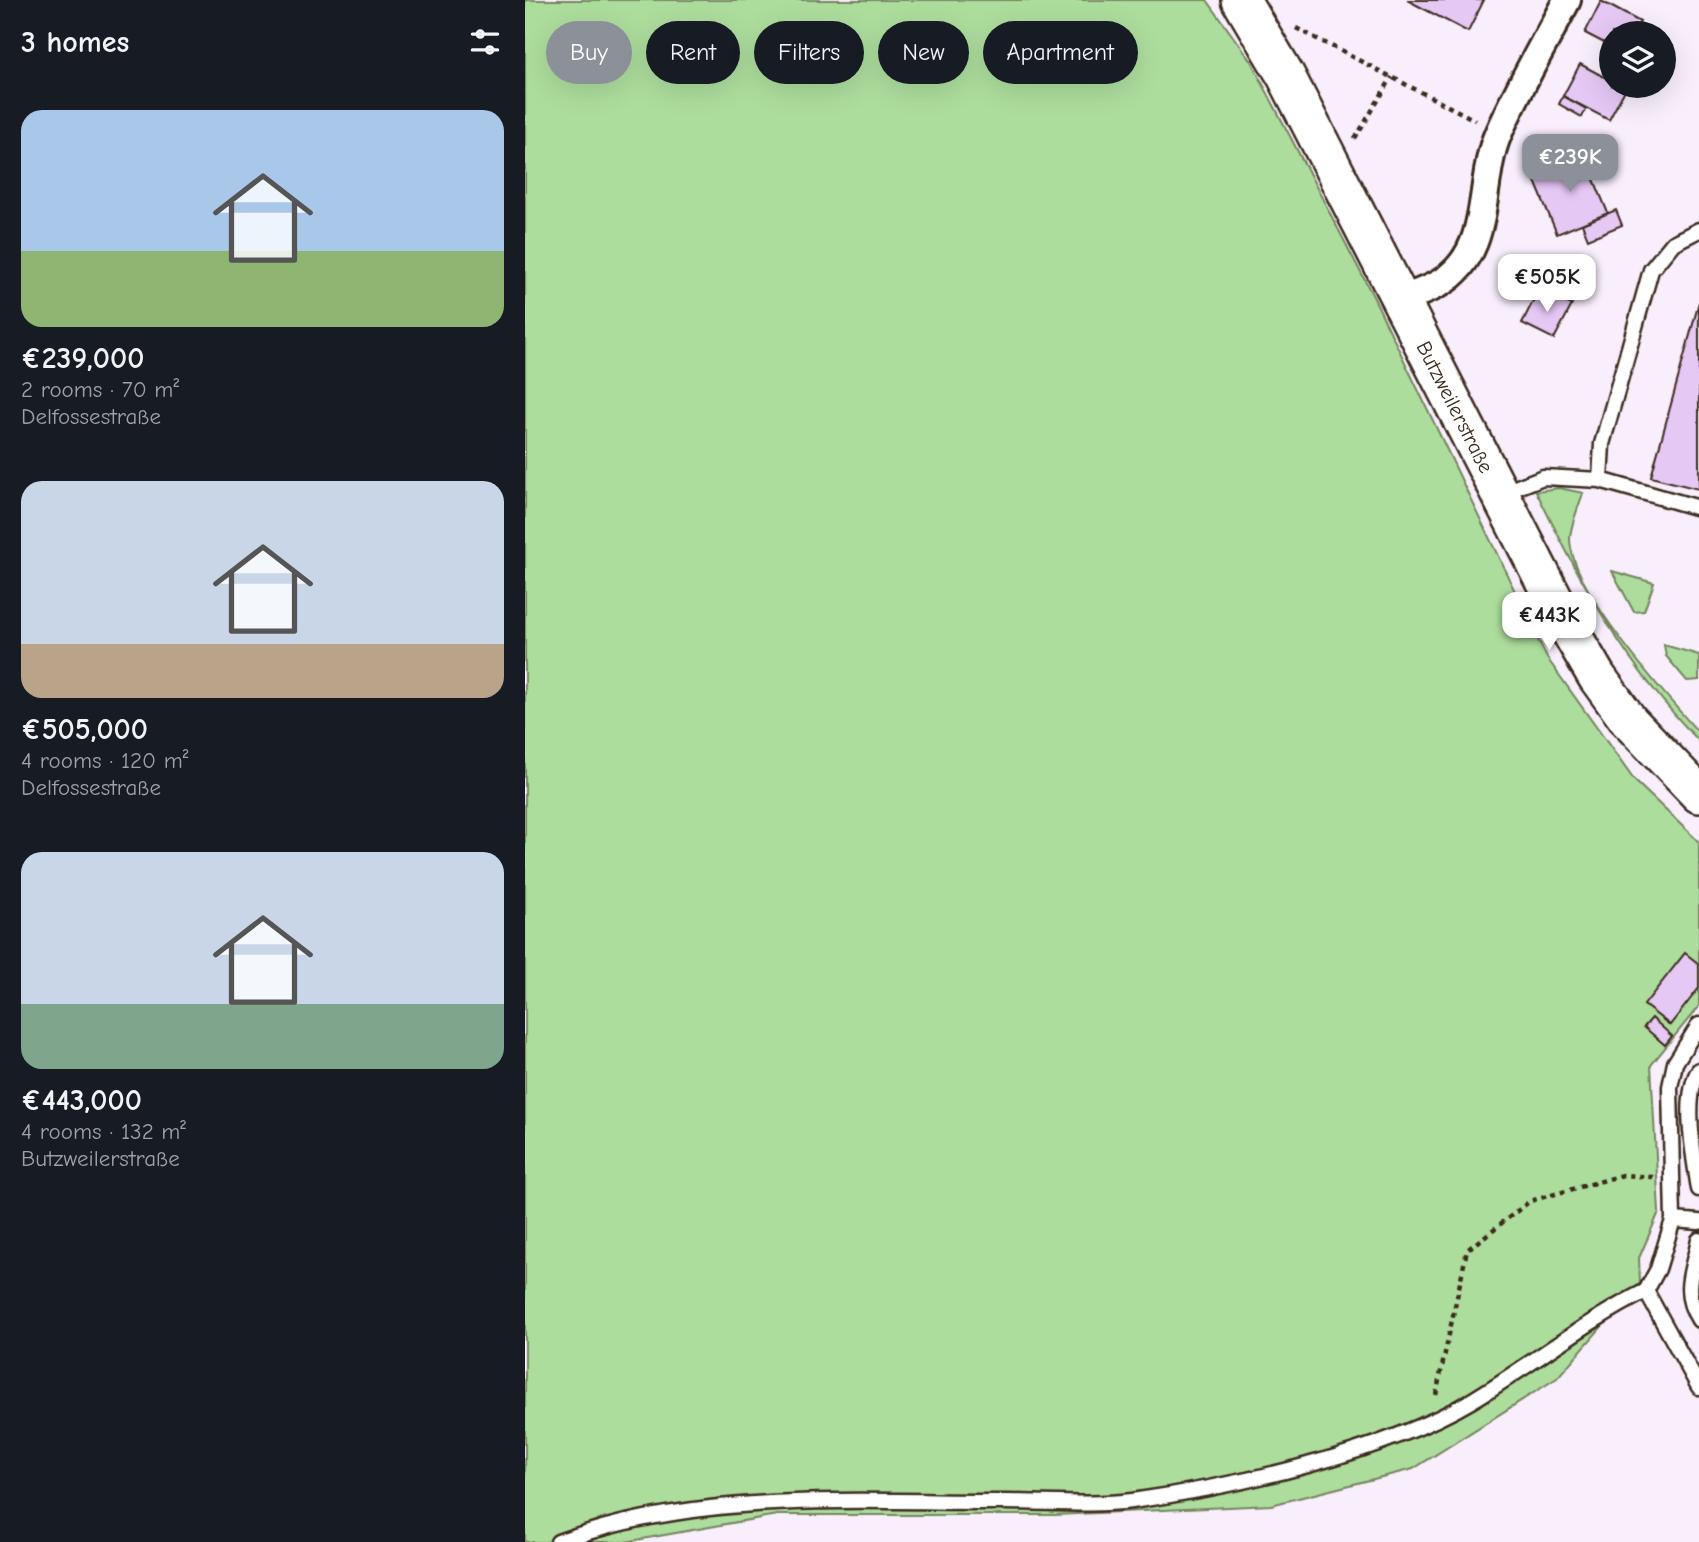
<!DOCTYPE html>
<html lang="en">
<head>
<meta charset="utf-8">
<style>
	body { margin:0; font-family:"Comic Neue",sans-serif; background:#242831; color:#f1f3f6; height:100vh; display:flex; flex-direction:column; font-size:26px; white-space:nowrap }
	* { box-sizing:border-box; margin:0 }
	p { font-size:23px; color:#9ea1a6 }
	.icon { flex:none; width:38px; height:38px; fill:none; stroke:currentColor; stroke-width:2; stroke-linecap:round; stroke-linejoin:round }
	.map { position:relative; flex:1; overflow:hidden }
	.details { display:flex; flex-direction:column; background:#171b24; width:525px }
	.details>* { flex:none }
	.top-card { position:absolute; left:21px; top:21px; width:665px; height:63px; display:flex; gap:14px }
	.tools { position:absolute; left:1074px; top:21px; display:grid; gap:14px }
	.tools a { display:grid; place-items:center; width:77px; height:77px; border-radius:50%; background:#171b24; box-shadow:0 7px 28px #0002; font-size:35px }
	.price { position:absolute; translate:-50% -60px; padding:0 16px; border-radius:14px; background:#fff; color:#222; font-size:23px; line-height:46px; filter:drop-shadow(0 2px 4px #0008) }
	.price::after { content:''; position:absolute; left:50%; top:42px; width:21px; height:16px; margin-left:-10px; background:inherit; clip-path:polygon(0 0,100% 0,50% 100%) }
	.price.on { background:#8c9099; color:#fff }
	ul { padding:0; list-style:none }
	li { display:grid; align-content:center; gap:14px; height:371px; padding:0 21px }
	li span { display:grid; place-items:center; height:217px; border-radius:21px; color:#555 }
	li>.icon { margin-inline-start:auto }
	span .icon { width:126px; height:126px; fill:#fffc; stroke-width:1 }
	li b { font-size:30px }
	h2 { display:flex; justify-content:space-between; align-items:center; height:84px; padding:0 21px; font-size:30px }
	.tag { padding:0 24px; border-radius:32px; background:#171b24; box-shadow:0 7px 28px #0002; font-size:24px; line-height:63px }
	.tag.on { background:#8c9099; color:#fff }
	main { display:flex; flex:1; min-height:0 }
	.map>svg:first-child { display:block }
	.green { fill:#addd9d; stroke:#74845e; stroke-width:2 }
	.building { fill:#e6c8f5; stroke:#3b2a1e; stroke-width:2 }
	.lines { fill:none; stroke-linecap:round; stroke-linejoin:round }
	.lane-casing { stroke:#3b2a1e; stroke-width:19 }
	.street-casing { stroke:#3b2a1e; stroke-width:32 }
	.secondary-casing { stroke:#3b2a1e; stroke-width:42 }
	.path { stroke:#3b2a1e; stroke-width:4.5; stroke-dasharray:5 5; stroke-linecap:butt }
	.lane { stroke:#fff; stroke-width:14 }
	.street { stroke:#fff; stroke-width:26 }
	.secondary { stroke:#fff; stroke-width:37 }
	.labels { text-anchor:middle; stroke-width:5; stroke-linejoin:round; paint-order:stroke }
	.street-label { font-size:21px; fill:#3b2a1e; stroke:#fff }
</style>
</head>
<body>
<main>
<section class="details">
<h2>3 homes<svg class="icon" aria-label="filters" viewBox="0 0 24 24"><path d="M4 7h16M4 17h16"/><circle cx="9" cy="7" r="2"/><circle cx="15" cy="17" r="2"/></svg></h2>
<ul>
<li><span style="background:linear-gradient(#a9c7e8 65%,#8fb573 0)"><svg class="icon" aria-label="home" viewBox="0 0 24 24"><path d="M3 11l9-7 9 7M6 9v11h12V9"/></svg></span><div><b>€239,000</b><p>2 rooms · 70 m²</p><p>Delfossestraße</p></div></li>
<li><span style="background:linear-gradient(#c9d6e8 75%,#b9a48a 0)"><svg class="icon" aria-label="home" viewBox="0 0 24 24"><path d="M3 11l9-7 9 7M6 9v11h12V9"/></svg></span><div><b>€505,000</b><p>4 rooms · 120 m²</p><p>Delfossestraße</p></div></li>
<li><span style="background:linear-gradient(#c9d6e8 70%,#7fa58c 0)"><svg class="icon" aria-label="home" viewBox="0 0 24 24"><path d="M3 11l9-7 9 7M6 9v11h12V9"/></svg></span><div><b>€443,000</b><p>4 rooms · 132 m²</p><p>Butzweilerstraße</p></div></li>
</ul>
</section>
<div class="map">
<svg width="1174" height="1542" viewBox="0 0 1174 1542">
	<rect width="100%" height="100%" fill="#f8eefc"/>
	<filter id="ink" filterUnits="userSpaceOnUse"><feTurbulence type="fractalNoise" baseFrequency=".0143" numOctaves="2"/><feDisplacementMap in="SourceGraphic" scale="14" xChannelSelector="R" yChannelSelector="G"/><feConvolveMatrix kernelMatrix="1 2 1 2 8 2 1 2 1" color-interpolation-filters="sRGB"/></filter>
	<g filter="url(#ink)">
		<path class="green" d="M0,0h682l45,63 123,237 172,358 87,122 65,62v164l-48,59 8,147 -20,46 1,25 -83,95 -144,91 -142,36 -216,10h-278l-152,27h-100z
			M1034,488l24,5c-4,13 -13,33 -13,46 1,51 95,156 129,194v8c-74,-76 -117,-156 -163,-250z
			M1087,571l42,12 -10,28 -10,1z
			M1139,645l35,10v25l-12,1 -21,-25z"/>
		<path class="building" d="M882,0h77l-16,32z
			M1076,1l39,21 -6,11h-22v14l-27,-14z
			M1055,64l32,17v5l14,2 -17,32 -46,-24z
			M1038,96l23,13 -4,8 -23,-13z
			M1058,153l25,60 -51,21 -25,-60z
			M1091,210l6,15 -34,14 -6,-15z
			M1014,289l33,16 -18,34 -32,-16z
			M1174,302v186l-1,1 -47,-12z
			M1160,953l14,11v24l-29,37 -26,-20z
			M1127,1018l20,18 -7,9 -21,-18z"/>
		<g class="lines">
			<g class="lane-casing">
				<path id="lane" d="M1174,230l-26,13 -22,27 -49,174 -2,36 99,28
					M975,494l43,-17 57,3
					M1174,1025l-24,38 -5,24 3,133 -15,49 -12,22 53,96
					M1174,1070c-17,28 -5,86 0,119
					M1148,1220l26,2
					M1174,1240c-6,30 -19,51 0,80
					M33,1542c142,-52 300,-40 448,-40 41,0 86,4 126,-1 104,-15 249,-47 339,-100 59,-35 113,-79 175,-110"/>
			</g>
			<g class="street-casing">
				<path id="street" d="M876,300c12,-5 27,-10 39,-17 54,-32 37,-100 58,-149 20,-46 46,-90 69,-134"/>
			</g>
			<g class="secondary-casing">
				<path id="secondary" d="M716,0l45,76 284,555 27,46 32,44 70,73"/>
			</g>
			<path class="path" d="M771,28l179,92
				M830,139l37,-62
				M911,1395l31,-145 63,-49 93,-26 30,2"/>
			<use href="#lane" class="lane"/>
			<use href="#street" class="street"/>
			<use href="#secondary" class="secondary"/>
		</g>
	</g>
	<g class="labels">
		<g class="street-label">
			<text transform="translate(930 407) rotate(63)" y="7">Butzweilerstraße</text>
		</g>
	</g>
</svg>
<div class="tools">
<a><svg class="icon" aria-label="layers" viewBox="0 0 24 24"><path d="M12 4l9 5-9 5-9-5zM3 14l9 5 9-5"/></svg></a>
</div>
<b class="price on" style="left:1045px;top:194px">€239K</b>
<b class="price" style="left:1022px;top:314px">€505K</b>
<b class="price" style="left:1024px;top:652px">€443K</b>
<div class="top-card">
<a class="tag on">Buy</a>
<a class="tag">Rent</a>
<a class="tag">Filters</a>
<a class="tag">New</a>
<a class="tag">Apartment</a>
</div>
</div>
</main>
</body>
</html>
